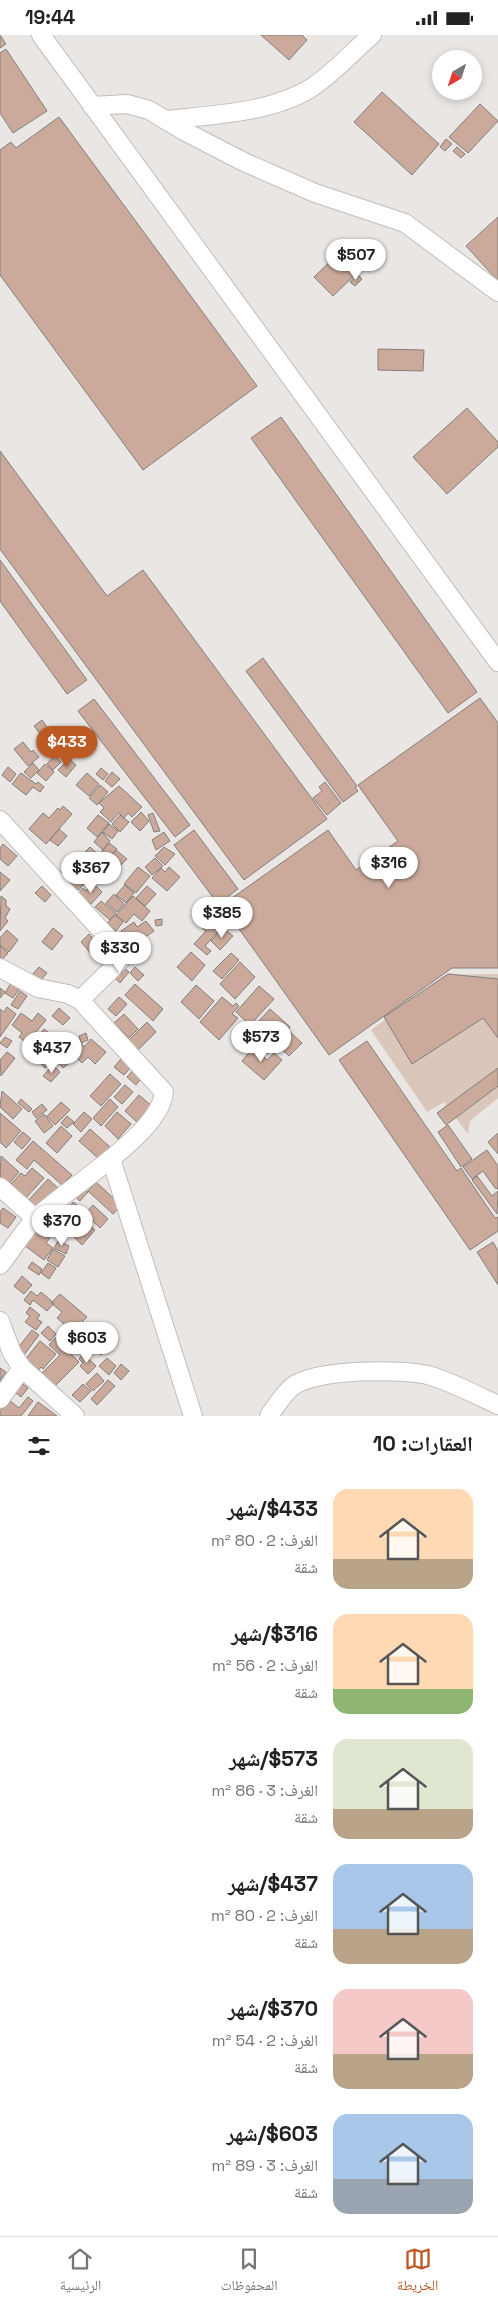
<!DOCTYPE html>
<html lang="ar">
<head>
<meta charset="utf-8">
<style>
	body { margin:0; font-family:"Space Grotesk","Noto Naskh Arabic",sans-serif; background:#f6f6f6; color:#222; direction:rtl; height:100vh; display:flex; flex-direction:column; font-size:19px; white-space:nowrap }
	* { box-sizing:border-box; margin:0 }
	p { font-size:16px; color:#767676 }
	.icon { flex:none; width:28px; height:28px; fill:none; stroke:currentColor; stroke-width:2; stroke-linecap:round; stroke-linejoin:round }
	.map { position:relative; height:1381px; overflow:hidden; direction:ltr }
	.details { display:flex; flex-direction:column; background:#fff; flex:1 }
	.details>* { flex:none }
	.needle { width:32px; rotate:219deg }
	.controls { position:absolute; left:432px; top:15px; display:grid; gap:10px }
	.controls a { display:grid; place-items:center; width:50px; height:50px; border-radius:50%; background:#fff; box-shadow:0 2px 8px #0003; font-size:25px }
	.price { position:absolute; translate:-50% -42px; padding:0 11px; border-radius:18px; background:#fff; color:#222; font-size:16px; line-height:32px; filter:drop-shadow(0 1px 2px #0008) }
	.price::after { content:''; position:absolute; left:50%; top:30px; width:15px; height:11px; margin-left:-8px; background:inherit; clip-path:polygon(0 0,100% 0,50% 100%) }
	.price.current { background:#bd5922; color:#fff }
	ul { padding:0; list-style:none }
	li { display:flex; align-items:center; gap:15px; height:125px; padding:0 25px }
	li span { display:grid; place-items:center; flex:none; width:140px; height:100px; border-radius:15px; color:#555 }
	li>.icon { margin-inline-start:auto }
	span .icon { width:60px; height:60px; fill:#fffc; stroke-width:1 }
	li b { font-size:21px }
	h2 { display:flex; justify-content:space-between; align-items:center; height:60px; padding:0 25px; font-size:21px }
	.status { display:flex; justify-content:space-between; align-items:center; height:35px; padding:0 25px; background:#fff; direction:ltr }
	.status svg { height:14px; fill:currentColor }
	.dock { display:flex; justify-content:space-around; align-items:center; height:70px; border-top:1px solid #e0e0e0; background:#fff; font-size:14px; color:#767676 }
	.dock a { display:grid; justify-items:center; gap:2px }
	.dock .current { color:#bd5922 }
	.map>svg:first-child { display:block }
	.green { fill:#dbc6bc }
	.building { fill:#cbaa9b; stroke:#827f7d }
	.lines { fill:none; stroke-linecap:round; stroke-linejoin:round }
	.street-casing { stroke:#c0bdbb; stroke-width:20 }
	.street { stroke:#fff; stroke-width:18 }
</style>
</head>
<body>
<div class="status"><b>19:44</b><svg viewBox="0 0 49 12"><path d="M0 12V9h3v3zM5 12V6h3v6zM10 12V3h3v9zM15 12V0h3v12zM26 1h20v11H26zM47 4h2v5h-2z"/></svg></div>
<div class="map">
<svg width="498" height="1381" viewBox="0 0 498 1381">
	<rect width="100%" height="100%" fill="#eae6e4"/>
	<path class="green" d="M498,939v124l-28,23 -2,13 -24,-32 -17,10 -56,-82 75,-55z"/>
	<path class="building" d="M0,0l6,9 -6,4z
		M261,0h41l5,5 -18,20z
		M6,14l41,62 -34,22 -13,-20v-60z
		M382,57l57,52 -27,31 -58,-53z
		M480,69l18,17 -30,32 -19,-16z
		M59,82l198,269 -114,84 -143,-195v-125l11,-8 5,6z
		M446,104l6,5 -7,7 -5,-4z
		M457,112l8,7 -4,4 -8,-7z
		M498,182v64l-32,-35z
		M339,218l18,20 -24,23 -19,-19z
		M358,240l4,4 -7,7 -5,-4z
		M378,314l46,1 -1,21 -45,-1z
		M467,373l31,34v5l-51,47 -34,-37z
		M281,382l196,275 -29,21 -197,-275z
		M0,416l107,145 36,-26 184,249 -83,61 -244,-331z
		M0,525l87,120 -20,14 -67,-93z
		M263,623l94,128 -2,1 3,4 -15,11 -97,-131z
		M480,663l18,25v245h-46l-123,87 -107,-150 106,-75 28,40 42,-29 -40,-56z
		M94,664l96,126 -15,12 -97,-126z
		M42,685l17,24 -7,5 -18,-23z
		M23,707l8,10 2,-2 6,7 -11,9 -14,-17z
		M54,721l7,6 -8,8 -6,-6z
		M69,724l7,6 -10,12 -8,-7z
		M33,728l6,7 -8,8 -7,-6z
		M45,729l9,8 -8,9 -9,-8z
		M8,732l8,7 -6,8 -8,-7z
		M101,733l7,6 -5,6 -7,-6z
		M112,737l8,7 -8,8 -7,-6z
		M21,738l15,11 2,-2 6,5 -4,5 -7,-5 -7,8 -14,-11z
		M87,738l12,11 -10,12 -13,-11z
		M325,747l16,21 -14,12 -14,-17 9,-7 -3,-4z
		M100,750l8,7 -11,13 -8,-7z
		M119,751l23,21 -10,10 -4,-4 -4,5 -5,-5 -8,9 -11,-10 4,-4 -5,-5z
		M63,771l9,8 -26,30 -17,-15 14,-16 6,5 9,-10 2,2z
		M141,777l8,9 -9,10 -9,-9z
		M153,778l7,18 -6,1 -6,-17z
		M98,780l11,8 -12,14 -10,-9z
		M120,780l9,7 -9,10 -8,-8z
		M109,789l9,7 -6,8 -9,-7z
		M59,794l8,7 -9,10 -8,-6z
		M194,795l44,59 -20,15 -44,-59z
		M102,797l8,9 -7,9 -9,-8z
		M164,797l6,9 -14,9 -4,-10z
		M109,808l8,6 -10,11 10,8 -12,14 -19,-16 4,-4 -8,-7 8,-8 9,8z
		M3,809l14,12 -9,10 -8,-7v-11z
		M164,812l11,7 -10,11 -10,-9z
		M116,815l11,9 -9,9 -10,-9z
		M155,823l8,8 -11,9 -7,-8z
		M69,826l10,7 -8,11 -10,-8z
		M138,832l12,9 -14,17 -12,-9z
		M169,832l11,10 -13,14 -15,-13 9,-10 4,4z
		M81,836l8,6 -10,13 -8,-6z
		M0,837l10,8 -10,11z
		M93,848l9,9 -11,12 -13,-10 5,-6 3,3z
		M125,850l9,8 -8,10 -10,-8z
		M42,851l9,9 -6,7 -10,-9z
		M147,851l9,8 -11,12 -9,-8z
		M114,859l10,10 -7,8 -11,-9z
		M1,861l5,4v6l4,3 -5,9 3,3 -8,10z
		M133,861l17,15 -8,10 -8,-7 -8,9 -10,-8z
		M101,866l15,12 -6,7 -15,-13z
		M115,880l8,7 -7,9 -9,-8z
		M162,884v6l-6,1 -1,-6z
		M146,886l8,10 -22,15 -11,-15 13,-9 3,5z
		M208,886l10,11 -13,14 6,5 -4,4 -13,-11 12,-13 -4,-3z
		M53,893l10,8 -11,14 -10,-8z
		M223,893l10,8 -13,14 -9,-9z
		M7,895l11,10 -9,12 -9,-7v-7z
		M89,899l14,16 -8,8 -14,-16z
		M0,911l8,7 -7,8 -1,-1z
		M191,917l14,13 -13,16 -15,-14z
		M231,918l8,7 -17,19 -9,-8z
		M240,927l15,15 -20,22 -15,-15z
		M121,930l8,7 -9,11 -8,-8z
		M39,932l8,6 -7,8 -8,-6z
		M135,932l9,8 -6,6 -8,-8z
		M448,939l50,5v59l-15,-20 -71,46 -28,-47z
		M11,948l9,5 -7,10 -8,-5z
		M135,949l28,25 -10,12 -28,-26z
		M196,950l18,16 -15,18 -18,-17z
		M259,951l15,13 -24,26 -14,-13z
		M0,953l5,4 -5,6z
		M20,956l7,5 -9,13 -7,-4z
		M119,962l8,7 -11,12 -8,-7z
		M222,962l11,9 3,-3 3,3 -7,8 6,4 -19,22 -19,-18z
		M7,972l9,7 -16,23v-28l4,3z
		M59,973l11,10 -7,7 -11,-9z
		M270,974l20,18 -2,3 14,13 -13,13 -13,-12 -9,10 -21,-19z
		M21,978l11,8 6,-8 8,7 -19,23 -8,-6 3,-4 -10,-8z
		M124,979l14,15 -9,9 -15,-15z
		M147,987l9,10 -18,18 -9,-10z
		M44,994l10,8 -8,6 -5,11 -10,-8z
		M69,997l7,9 -8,5 -6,-8z
		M86,998l2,7 -7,3 -2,-7z
		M58,1001l9,11 -9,7 -9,-12z
		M5,1002l7,4 -5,7 -7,-5z
		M91,1004l15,13 -11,12 -7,-7 -6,6 -11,-11 9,-10 4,5z
		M367,1006l90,130 4,-3 34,50 3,-1v14l-28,19 -131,-190z
		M254,1012l13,13 7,-7 8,7 -18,20 -22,-19z
		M48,1016l7,6 -10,11 -6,-6z
		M67,1016l7,8 -11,9 -6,-7z
		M7,1017l8,6 -14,18 -1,-16z
		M121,1024l10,8 -7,8 -10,-8z
		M53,1030l7,7 -9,10 -8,-6z
		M498,1033v18l-52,39 -9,-12z
		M134,1034l9,7 -7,9 -9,-8z
		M110,1039l11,10 -20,22 -11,-10z
		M125,1050l8,7 -11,12 -8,-7z
		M2,1056l20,18 -9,10 -13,-12z
		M139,1060l14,12 -15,16 -13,-12z
		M21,1064l11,10 -3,3 -11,-9z
		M110,1064l8,8 -17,19 -8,-8z
		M61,1067l9,8 -15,15 -8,-9z
		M42,1069l5,6 -11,8 -4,-6z
		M84,1077l8,7 -11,13 -8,-8z
		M117,1077l14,12 -13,15 -13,-13z
		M0,1078l21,18 -15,17 -6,-6z
		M44,1079l9,12 -9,7 -9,-12z
		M67,1081l7,6 -7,6 -6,-5z
		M448,1090l24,34 -11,8 -23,-35z
		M61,1091l11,10 -15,17 -11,-10z
		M90,1094l20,18 -11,12 -20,-18z
		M23,1097l8,7 -9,10 -8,-7z
		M498,1098v21l-10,-12z
		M33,1106l39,34 -10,10 -28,-25 -7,9 -11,-9z
		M487,1115l11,16v23l-3,-1 -12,-17 -11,8 -9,-12z
		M1,1121l18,16 -12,14 -7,-7z
		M32,1133l12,10 -18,20 -15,-14 10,-11 4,3z
		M477,1141l15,20 6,-5 -1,23 -25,-34z
		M48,1144l11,10 -23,25 -11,-10z
		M96,1147l25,23 -8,9 -25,-23z
		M81,1151l7,6 -8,9 -7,-6z
		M73,1167l7,5 -4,6 -7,-5z
		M93,1170l15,14 -8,9 -15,-14z
		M61,1172l12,10 -7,8 -12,-11z
		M3,1173l13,9 -8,11 -8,-5v-11z
		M47,1178l10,8 -6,7 -10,-9z
		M79,1181l16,14 -13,15 -15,-15z
		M39,1190l13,10 -6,8 7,5 -9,12 -20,-15z
		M58,1206l11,5 -3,8 -12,-6z
		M493,1207l5,9v34l-21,-33z
		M53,1214l12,7 -7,11 -11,-7z
		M32,1227l10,7 -3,6 -11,-7z
		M48,1228l8,5 -7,11 -8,-6z
		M22,1241l10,9 -8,9 -10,-8z
		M31,1256l6,5 4,-4 13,11 -7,8 -14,-11 -3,5 -6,-5z
		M60,1259l27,23 -6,6 3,4 -7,8 -20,-17 5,-6 -11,-9z
		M30,1272l10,8 -3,4 5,3 -6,8 -11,-8 5,-6 -4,-3z
		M48,1291l8,8 -6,7 -9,-8z
		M70,1292l8,7 -6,7 -8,-7z
		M32,1295l7,5 -15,20 -7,-6z
		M90,1299l9,7 -7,8 -8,-6z
		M55,1303l24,24 -26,26 -13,-13 20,-20 -11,-10z
		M40,1306l16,13 -13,15 -2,-2 -4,5 -13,-11z
		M101,1308l6,6 -6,6 -6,-6z
		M83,1319l13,12 -8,8 -8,-8 3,-3 -4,-4z
		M107,1323l9,8 -7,9 -10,-9z
		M121,1329l8,7 -8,9 -7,-7z
		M0,1333l6,4 -6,9z
		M97,1338l7,8 -11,10 -7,-7z
		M18,1345l10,8 -7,9 -11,-9z
		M108,1345l7,6 -18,19 -6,-6z
		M83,1349l8,7 -11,11 -8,-7z
		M28,1362l5,4 -12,15h-21v-5l9,-11 10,8z
		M38,1367l19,14h-29z"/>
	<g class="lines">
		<g class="street-casing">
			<path id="street" d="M41,0l457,627
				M92,71l35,-2 22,6 35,21 60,31 71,31 90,30 93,69
				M165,85c46,-5 106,-7 146,-32 22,-14 41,-36 61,-53
				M0,785l122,133 -2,8 -40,39
				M0,933l38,20 30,6 12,6 84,92c-3,42 -99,97 -129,127 -13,14 -23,31 -35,46
				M111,1124l82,257
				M0,1152l36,32
				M0,1286l12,32 10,15 53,48
				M0,1364l22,-31
				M269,1381c7,-10 14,-22 24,-30 23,-17 111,-18 138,-10 23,7 45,19 67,29"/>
		</g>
		<use href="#street" class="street"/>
	</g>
</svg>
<div class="controls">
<a><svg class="needle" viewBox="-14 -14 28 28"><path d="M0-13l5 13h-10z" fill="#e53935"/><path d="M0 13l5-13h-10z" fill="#767676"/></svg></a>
</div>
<b class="price" style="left:356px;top:246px">$507</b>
<b class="price current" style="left:67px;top:733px">$433</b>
<b class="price" style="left:389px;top:854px">$316</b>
<b class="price" style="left:91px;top:859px">$367</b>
<b class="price" style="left:222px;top:904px">$385</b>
<b class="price" style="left:120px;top:939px">$330</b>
<b class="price" style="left:261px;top:1028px">$573</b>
<b class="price" style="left:52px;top:1039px">$437</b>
<b class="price" style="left:62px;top:1212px">$370</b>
<b class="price" style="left:87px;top:1329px">$603</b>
</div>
<section class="details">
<h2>العقارات: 10<svg class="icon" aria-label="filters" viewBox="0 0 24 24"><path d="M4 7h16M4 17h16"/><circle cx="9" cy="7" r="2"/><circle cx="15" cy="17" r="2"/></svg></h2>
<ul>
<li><span style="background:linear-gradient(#ffd9b3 70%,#b9a48a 0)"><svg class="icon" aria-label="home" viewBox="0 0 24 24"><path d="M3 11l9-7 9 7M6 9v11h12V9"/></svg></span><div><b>$433/شهر</b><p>الغرف: 2 · 80 m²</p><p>شقة</p></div></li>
<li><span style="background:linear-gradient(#ffd9b3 75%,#8fb573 0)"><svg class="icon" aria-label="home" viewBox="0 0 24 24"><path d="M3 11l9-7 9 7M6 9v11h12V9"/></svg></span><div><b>$316/شهر</b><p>الغرف: 2 · 56 m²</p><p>شقة</p></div></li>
<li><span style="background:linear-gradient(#dfe7d0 70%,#b9a48a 0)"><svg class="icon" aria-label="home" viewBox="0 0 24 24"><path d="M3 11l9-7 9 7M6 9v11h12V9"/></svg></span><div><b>$573/شهر</b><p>الغرف: 3 · 86 m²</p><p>شقة</p></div></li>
<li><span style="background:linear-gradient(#a9c7e8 65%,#b9a48a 0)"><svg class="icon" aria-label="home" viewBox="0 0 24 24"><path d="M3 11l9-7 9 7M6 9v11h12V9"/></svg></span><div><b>$437/شهر</b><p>الغرف: 2 · 80 m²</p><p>شقة</p></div></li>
<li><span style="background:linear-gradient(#f6c9c9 65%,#b9a48a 0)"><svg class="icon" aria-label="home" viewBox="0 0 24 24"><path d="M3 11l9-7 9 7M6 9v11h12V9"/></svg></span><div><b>$370/شهر</b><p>الغرف: 2 · 54 m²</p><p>شقة</p></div></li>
<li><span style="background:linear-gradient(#a9c7e8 65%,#9aa5b1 0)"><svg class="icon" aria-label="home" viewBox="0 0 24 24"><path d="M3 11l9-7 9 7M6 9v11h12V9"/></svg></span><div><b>$603/شهر</b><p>الغرف: 3 · 89 m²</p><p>شقة</p></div></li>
</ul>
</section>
<nav class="dock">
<a class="current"><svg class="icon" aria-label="map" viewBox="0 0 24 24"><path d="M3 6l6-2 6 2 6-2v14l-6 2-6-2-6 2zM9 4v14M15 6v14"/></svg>الخريطة</a>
<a><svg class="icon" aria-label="saved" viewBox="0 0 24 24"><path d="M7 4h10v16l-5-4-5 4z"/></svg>المحفوظات</a>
<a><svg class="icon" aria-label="home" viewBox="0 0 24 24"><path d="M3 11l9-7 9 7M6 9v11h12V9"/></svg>الرئيسية</a>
</nav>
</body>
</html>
